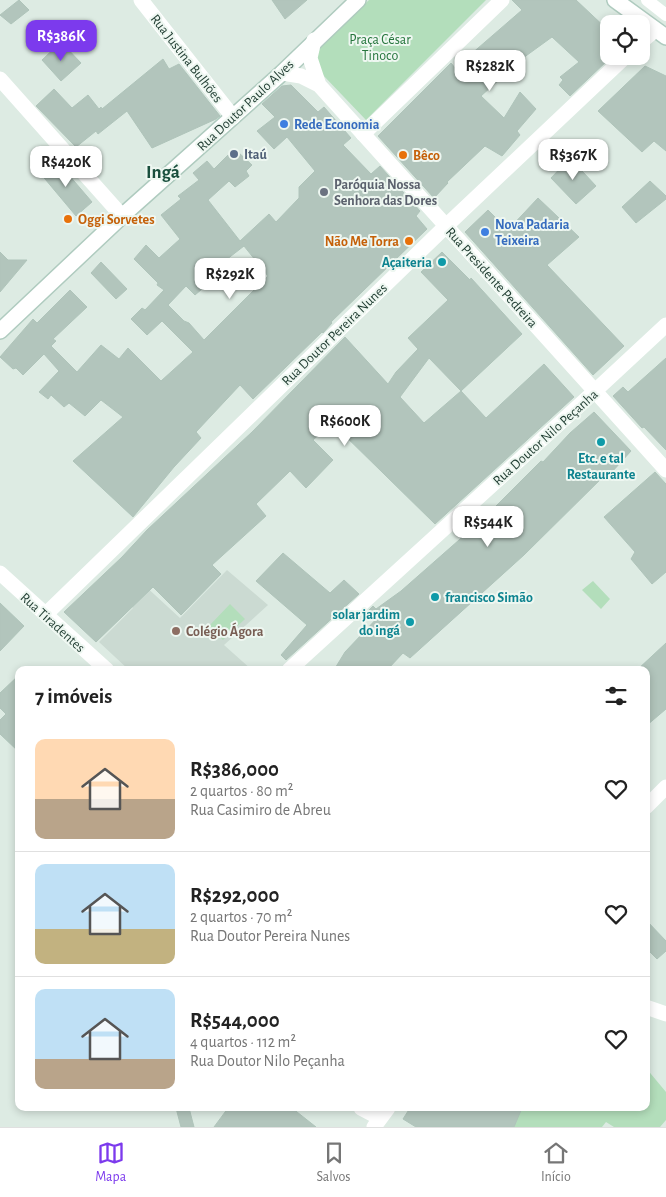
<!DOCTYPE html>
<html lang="pt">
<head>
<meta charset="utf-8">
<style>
	body { margin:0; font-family:"Alegreya Sans",sans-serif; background:#f2f2f2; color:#222; height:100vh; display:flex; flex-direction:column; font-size:19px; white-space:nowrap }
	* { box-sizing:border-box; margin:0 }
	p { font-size:16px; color:#767676 }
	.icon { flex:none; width:28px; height:28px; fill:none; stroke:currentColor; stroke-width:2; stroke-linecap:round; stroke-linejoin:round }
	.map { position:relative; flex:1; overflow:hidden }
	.drawer { position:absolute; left:15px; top:666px; width:635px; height:445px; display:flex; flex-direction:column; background:#fff; border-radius:10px; box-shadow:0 2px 8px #0003 }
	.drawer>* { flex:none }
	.tools { position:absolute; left:600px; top:15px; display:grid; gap:10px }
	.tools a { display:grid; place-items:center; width:50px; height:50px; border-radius:10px; background:#fff; box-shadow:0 2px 8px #0003; font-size:25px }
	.price { position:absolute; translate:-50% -42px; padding:0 11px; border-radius:10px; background:#fff; color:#222; font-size:16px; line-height:32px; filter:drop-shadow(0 1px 2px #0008) }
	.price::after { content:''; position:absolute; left:50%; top:30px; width:15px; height:11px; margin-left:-8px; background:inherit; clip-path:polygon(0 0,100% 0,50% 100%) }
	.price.on { background:#7c3aed; color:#fff }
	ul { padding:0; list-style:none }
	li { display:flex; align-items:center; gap:15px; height:125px; padding:0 20px }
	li+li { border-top:1px solid #e0e0e0 }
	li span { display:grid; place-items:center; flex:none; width:140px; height:100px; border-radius:10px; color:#555 }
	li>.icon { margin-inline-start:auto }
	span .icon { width:60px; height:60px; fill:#fffc; stroke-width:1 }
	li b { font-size:21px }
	h2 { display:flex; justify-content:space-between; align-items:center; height:60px; padding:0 20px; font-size:21px }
	.tab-bar { display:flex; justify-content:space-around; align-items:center; height:70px; border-top:1px solid #e0e0e0; background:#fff; font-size:14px; color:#767676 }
	.tab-bar a { display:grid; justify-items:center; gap:2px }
	.tab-bar .on { color:#7c3aed }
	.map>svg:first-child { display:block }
	.built { fill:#cbdad2 }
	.green { fill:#b3debb }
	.building { fill:#b2c5bc; stroke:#afc4ba; fill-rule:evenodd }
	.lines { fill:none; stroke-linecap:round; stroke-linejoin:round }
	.secondary-casing { stroke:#afcbbf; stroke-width:18 }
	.pedestrian { stroke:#fff; stroke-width:12 }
	.minor { stroke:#fff; stroke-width:15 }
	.tertiary { stroke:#fff; stroke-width:15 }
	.secondary { stroke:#fff; stroke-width:15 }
	.shop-dot { fill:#3f7fe0; stroke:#eef7f1; stroke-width:2 }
	.service-dot { fill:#5c6f8a; stroke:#eef7f1; stroke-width:2 }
	.food-dot { fill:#e8710a; stroke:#eef7f1; stroke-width:2 }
	.worship-dot { fill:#6b7280; stroke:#eef7f1; stroke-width:2 }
	.culture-dot { fill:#0f9aa8; stroke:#eef7f1; stroke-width:2 }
	.education-dot { fill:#8d6e63; stroke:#eef7f1; stroke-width:2 }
	.labels { text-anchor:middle; stroke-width:4; stroke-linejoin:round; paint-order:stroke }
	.park-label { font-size:14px; fill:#25753c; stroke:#eef7f1 }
	.street-label { font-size:14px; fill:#1e3b30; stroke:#eef7f1 }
	.shop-label { font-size:14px; font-weight:bold; fill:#366cbe; stroke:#eef7f1; text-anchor:start }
	.service-label { font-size:14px; font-weight:bold; fill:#4e5e75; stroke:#eef7f1; text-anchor:start }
	.food-label { font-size:14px; font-weight:bold; fill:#c56008; stroke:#eef7f1; text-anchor:start }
	.worship-label { font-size:14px; font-weight:bold; fill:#5b616d; stroke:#eef7f1; text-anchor:start }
	.culture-label { font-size:14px; font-weight:bold; fill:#0d838f; stroke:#eef7f1; text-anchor:end }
	.education-label { font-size:14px; font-weight:bold; fill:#785e54; stroke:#eef7f1; text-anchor:start }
	.district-label { font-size:19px; font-weight:bold; fill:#184e3c; stroke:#eef7f1 }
</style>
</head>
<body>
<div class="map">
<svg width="666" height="1127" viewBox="0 0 666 1127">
	<rect width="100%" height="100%" fill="#ddebe3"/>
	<path class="built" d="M227,570l41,35 -44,40 28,25h-123l-30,-28 34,-34 -6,-7 16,-17 37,34z"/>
	<path class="green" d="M369,0h117l-120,120 -45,-47 -6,-13 6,-14z
		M593,581l17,18 -9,10 -19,-19z
		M230,604l15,15 -22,21 -14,-14z
		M646,1068l20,24v28l-6,7h-46l-8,-5 -4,5h-91l8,-19h127z"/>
	<path class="building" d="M19,0l10,10 -18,14 -11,-9z
		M272,0h35l-22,19z
		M512,0h64l33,31v28l-39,37 -11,-11 4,-5 -3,-3 19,-15 -27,-25 -29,21 -42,38 23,22 16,-26 16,17 -19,22 3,4 -18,21 -17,-10 -38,36 1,1 -14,15 -56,-62 73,-73 4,5 67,-58z
		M61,42l20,21 -20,18 -19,-21z
		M163,59l6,10 10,-5 41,52 -4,3 -64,29 -25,-37 -29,23 -2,-3 -20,16 -40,-41 18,-17 18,19 16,-13 11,14 2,-2 1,2z
		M645,66l21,10v75l-12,-10 -12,11 -44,-41z
		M291,85l27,27 6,-5 27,31 -8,7 28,29 9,-8 40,45 -4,5 11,13 -96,93 1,1 -9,10 -1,-1 -69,67 -13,-14 -44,47 5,6 -27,29 -41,50 -60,-56 50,-44 -22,-17 -16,16 -16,-13 -5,4 -13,-12 -3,4 -9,-7 20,-21 -15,-17 -21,21 -7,-7 -3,1 -13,-12 33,-38 4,4 33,-33 17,17 -34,32 3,2 -5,5 26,26 24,-27 18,14 9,-11 33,33 32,-29 -31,-31 -15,14 -16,-16 11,-11 3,2 19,-20 -7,-5 1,-2 -24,-24 12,-14 13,13 21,-19 -19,-24 20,-16 -3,-3 21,-16 -6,-7 14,-12 7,8 17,-17 4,4 3,-4 14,13 -6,6 3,5 -14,11 -6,-6 -21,19 32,41 29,-27 7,8 23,-24v-11l16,-16 -28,-34 -13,12 -17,-18 18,-14 -13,-13 20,-18zM244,246l24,30 -64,64 -15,-17 -5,-2 -16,-16 18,-19 9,9 14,-12 -5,-6z
		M570,158l26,28 -20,18 -25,-26z
		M56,160l36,42 -16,14 -36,-43z
		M650,181l16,15v3l-30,24 -14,-16z
		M538,198l41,39 -32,28 77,81 -31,29 -128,-143 23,-22 20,20z
		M0,252l8,8h19l-27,32z
		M442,252l28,28 1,-2 51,56 -61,57 25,27 58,-54 30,33 -139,127 -103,-101 -19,17 20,20 -27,28 -16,-17 -34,33 10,12 -54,49 9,9 -40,41 -28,-28 -57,55 -32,-30 58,-55 25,-27 105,-98 93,-95 43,47 8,-12 22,-23 -10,-11 40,-38 -27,-28zM429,358l32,33 -37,32 -24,-26z
		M101,262l26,27 -11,10 -25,-26z
		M666,358v92l-22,-23 -2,1 -29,-32 10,-9 5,5z
		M594,412l37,39 -20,22 -2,-2 -85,84 -114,103 -7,-5 -16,17h-53l11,-18 36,-38 -18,2 10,-10 3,3 25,-18 83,-73 57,-57 2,1 27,-29z
		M655,472l11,12v88l-14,12 -21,-25 4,-7 -31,-35z
		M283,553l47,40 14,-13 15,14 -73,66 -5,-5 26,-30 -51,-44z
		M0,603l24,23 -24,25z
		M666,643v66l-20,17v-56h-9z
		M19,675v77l-19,-18v-14l6,-6 -6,-6v-15z
		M646,920l20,21v10l-9,8 -11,-11z
		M176,1108h13l5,19h-13z
		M228,1108h64l24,19h-102z
		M410,1108h112l-8,19h-98l-13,-8z"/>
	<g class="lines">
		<g class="secondary-casing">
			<path id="secondary" d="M615,0l51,37
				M0,331l122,-115 160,-143 76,-73"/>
		</g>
		<path class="pedestrian" d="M647,0l19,15"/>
		<path class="minor" d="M141,0l92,117
			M641,42l14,-12
			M0,79l122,137
			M363,134l139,-134
			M46,614l400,-388 180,-170
			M289,670l306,-279 71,-66
			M361,1108l19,10"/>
		<path class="tertiary" d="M314,40l-4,18 9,27
			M282,73l19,3 18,9 347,385
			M0,573l107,97
			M646,807l20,-20
			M646,1007l20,7
			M374,1127l14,-19"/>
		<use href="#secondary" class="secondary"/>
	</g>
	<g class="shop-dot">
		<circle cx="284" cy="124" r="5"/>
		<circle cx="485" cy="232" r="5"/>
	</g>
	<circle class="service-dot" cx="234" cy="154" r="5"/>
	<g class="food-dot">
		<circle cx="403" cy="155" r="5"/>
		<circle cx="68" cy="219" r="5"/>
		<circle cx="409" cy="241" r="5"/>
	</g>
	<circle class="worship-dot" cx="324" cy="192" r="5"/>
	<g class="culture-dot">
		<circle cx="442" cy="262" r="5"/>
		<circle cx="601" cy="442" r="5"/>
		<circle cx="435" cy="597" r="5"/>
		<circle cx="410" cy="622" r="5"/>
	</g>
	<circle class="education-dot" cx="176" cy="631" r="5"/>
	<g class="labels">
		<g class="park-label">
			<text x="380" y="44">Praça César<tspan x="380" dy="16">Tinoco</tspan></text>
		</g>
		<g class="street-label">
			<text transform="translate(187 58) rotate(52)" y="5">Rua Justina Bulhões</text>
			<text transform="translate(245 105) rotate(-43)" y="5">Rua Doutor Paulo Alves</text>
			<text transform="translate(492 277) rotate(48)" y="5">Rua Presidente Pedreira</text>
			<text transform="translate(334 334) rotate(-44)" y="5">Rua Doutor Pereira Nunes</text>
			<text transform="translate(545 437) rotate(-42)" y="5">Rua Doutor Nilo Peçanha</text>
			<text transform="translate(53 622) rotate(42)" y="5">Rua Tiradentes</text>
		</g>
		<g class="shop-label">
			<text x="294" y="129">Rede Economia</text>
			<text x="495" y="229">Nova Padaria<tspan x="495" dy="16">Teixeira</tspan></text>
		</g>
		<g class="service-label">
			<text x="244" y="159">Itaú</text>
		</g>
		<g class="food-label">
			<text x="413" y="160">Bêco</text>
			<text x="78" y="224">Oggi Sorvetes</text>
			<text x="399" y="246" text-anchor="end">Não Me Torra</text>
		</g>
		<g class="worship-label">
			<text x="334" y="189">Paróquia Nossa<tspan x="334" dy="16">Senhora das Dores</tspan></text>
		</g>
		<g class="culture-label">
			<text x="432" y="267">Açaiteria</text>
			<text x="601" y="463" text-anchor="middle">Etc. e tal<tspan x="601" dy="16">Restaurante</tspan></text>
			<text x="445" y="602" text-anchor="start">francisco Simão</text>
			<text x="400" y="619">solar jardim<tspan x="400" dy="16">do ingá</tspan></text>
		</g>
		<g class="education-label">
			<text x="186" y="636">Colégio Ágora</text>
		</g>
		<g class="district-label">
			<text x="163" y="178">Ingá</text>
		</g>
	</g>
</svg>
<div class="tools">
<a><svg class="icon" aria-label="locate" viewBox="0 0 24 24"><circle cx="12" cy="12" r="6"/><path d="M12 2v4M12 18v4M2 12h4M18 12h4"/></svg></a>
</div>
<b class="price on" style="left:61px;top:62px">R$386K</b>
<b class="price" style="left:490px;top:92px">R$282K</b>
<b class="price" style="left:573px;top:181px">R$367K</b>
<b class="price" style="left:66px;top:188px">R$420K</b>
<b class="price" style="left:230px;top:300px">R$292K</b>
<b class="price" style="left:345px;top:447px">R$600K</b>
<b class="price" style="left:488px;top:548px">R$544K</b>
<section class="drawer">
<h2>7 imóveis<svg class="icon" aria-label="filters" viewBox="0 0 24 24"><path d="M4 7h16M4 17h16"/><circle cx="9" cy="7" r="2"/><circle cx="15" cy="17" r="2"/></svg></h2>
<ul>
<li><span style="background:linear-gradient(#ffd9b3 60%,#b9a48a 0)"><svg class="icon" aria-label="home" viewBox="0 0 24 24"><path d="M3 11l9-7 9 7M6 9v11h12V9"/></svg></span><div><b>R$386,000</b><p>2 quartos · 80 m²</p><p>Rua Casimiro de Abreu</p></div><svg class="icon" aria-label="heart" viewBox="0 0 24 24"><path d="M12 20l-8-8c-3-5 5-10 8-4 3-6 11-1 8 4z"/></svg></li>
<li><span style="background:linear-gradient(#bfe0f5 65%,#c2b280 0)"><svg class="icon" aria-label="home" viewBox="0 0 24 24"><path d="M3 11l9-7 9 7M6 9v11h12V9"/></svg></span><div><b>R$292,000</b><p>2 quartos · 70 m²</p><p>Rua Doutor Pereira Nunes</p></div><svg class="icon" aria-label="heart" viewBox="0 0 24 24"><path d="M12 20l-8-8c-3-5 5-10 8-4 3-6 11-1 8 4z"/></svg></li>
<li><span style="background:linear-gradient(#bfe0f5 70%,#b9a48a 0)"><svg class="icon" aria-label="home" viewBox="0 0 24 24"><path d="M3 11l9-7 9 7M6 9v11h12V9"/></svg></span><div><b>R$544,000</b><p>4 quartos · 112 m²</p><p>Rua Doutor Nilo Peçanha</p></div><svg class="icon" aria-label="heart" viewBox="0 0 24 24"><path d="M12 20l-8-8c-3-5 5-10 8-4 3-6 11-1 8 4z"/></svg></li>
</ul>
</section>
</div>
<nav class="tab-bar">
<a class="on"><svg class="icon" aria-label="map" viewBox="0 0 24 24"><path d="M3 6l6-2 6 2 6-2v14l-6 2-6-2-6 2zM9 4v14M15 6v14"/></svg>Mapa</a>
<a><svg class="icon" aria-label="saved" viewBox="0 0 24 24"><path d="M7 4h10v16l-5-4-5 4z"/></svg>Salvos</a>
<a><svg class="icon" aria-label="home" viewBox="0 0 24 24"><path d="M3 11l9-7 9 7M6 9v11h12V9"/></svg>Início</a>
</nav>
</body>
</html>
